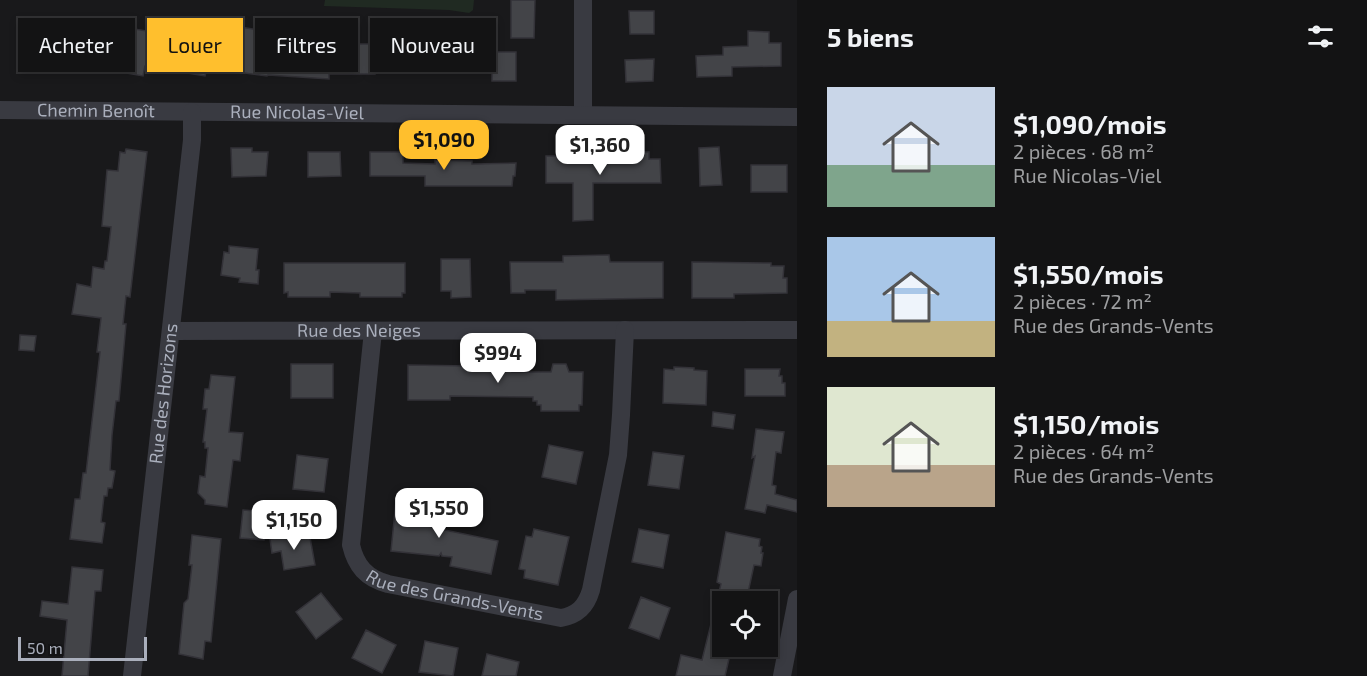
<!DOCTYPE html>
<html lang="fr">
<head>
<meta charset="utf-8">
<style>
	body { margin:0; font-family:"Exo 2",sans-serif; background:#1c1c1d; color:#f1f3f6; height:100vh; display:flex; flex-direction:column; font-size:22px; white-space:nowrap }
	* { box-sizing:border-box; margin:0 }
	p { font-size:20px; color:#9d9ea0 }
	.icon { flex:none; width:33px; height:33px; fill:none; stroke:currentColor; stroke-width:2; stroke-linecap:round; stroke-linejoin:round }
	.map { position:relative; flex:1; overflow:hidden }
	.panel { display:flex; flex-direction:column; background:#131314; width:570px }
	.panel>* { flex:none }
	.banner { position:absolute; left:18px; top:18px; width:570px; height:54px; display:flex; gap:12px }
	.tools { position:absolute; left:712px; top:591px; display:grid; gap:12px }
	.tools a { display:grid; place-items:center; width:66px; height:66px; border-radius:0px; background:#131314; box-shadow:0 3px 9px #0003,0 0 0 2px #323234; font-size:30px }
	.scale { position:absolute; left:18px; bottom:15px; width:129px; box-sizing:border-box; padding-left:6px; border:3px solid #aaafbc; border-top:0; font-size:16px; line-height:21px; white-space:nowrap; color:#aaafbc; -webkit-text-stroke:4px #141416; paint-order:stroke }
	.price { position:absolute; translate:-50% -51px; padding:0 14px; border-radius:12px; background:#fff; color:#222; font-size:20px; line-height:39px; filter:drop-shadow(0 2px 3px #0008) }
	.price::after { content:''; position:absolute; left:50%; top:36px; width:18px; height:14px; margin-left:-9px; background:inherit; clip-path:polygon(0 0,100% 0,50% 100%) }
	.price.current { background:#ffbf2d; color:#111 }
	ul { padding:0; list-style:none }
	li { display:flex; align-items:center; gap:18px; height:150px; padding:0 30px }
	li span { display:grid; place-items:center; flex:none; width:168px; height:120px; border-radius:0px; color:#555 }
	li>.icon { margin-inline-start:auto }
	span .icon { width:72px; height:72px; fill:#fffc; stroke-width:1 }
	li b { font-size:26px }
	h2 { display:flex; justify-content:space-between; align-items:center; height:72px; padding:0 30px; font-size:26px }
	.pill { padding:0 21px; border-radius:0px; background:#131314; box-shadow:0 3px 9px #0003,0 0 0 2px #323234; font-size:21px; line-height:54px }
	.pill.current { background:#ffbf2d; color:#111 }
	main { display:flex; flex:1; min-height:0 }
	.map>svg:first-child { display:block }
	.green { fill:#202a22 }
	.building { fill:#434448; stroke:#333238; stroke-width:1.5 }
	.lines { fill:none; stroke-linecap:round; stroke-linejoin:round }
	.minor { stroke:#393a41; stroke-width:18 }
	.labels { text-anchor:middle; stroke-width:6; stroke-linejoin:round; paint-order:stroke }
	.street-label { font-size:18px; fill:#aaafbc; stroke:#141416 }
</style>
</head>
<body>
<main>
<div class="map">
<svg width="797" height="676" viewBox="0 0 797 676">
	<rect width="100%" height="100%" fill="#19191b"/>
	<path class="green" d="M325,0h149l-1,10 -4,3 -20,-3 -125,-4z"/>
	<path class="building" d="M511,0h24l-1,38h-23z
		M629,11h25v23h-24z
		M215,23l76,12v-4l65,6v7h19v30h-46v5l-61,-4 -1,1 -60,-8 -2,8 -60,-10 -2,10 -40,-7 7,-44 61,10 1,-10 42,7z
		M748,31l21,1v11h12v23l-49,1v9l-35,1 -1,-21 27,-1v-8l25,-1z
		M423,38h18v33h-35v-25h17z
		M482,52h34v29h-24v-11h-10z
		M654,59l-1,22 -27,1 -1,-22z
		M719,147l3,38 -22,1 -1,-38z
		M231,148h21v4h16l-2,24 -34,1z
		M126,149l21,3 -17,145 -4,-1 -3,28h3l-7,77h-3l-4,34 -2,35 5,1 -3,17h-4l-1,8h-3l-3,26 4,1 -3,20 -32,-4 5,-40h5l3,-26h3l14,-121h-3l4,-34 -29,-4 5,-30 14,3 2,-20 11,2 1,-8h2l4,-34 -9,-1 5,-56 11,1 2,-19 5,1z
		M308,152h32l1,24 -33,1z
		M370,152h33v11l32,1v-4l37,1v3l44,-1 -1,13h-2l-1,10h-87v-10h-55z
		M634,152h15v7h11l1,24h-68v37l-20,1v-38h-27v-27h34v6h35v-8h19z
		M751,165h36v27h-36z
		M229,246l29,3 -2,21h3l-1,14 -19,-2 1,-4 -19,-3 3,-23 5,1z
		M609,255l1,7h53v36l-107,2v-10h-31v3h-14l-1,-31h53v-6z
		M441,259h29l1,38 -20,1v-7h-10z
		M692,262l79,1v3h13l-1,12h4v15l-53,1v4h-42z
		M284,263h121v30h-3v4h-42v-4l-30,-1v5h-42v-5l-4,1z
		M20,335l16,1 -2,15 -15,-1z
		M471,362h41v10h39l2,-8h13l3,8h14l-1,33h-3v6h-38v-6h-4v-4h-4v-4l-83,-1v4h-42v-35l63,1z
		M291,364h42v34h-42z
		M674,367l20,1v2l13,1 -1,34 -43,-2 1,-34 10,1z
		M745,369h35l-1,7h3v7h3v13h-40z
		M211,375l24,2 -6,55 14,1 -3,28 -7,-1 -6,47 -22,-3v-4l-7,-7 2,-17 5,1 3,-29h-3v-6h-2l4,-33h-4l2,-20h4z
		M713,412l22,3 -2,14 -21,-3z
		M756,429l28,3 -3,21 -5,-1 -4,33 4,1 -1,8 22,6v12l-30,-7 -2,8 -20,-4 10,-53 -3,2z
		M549,445l34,7 -7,32 -34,-7z
		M653,452l31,4 -5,33 -31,-4z
		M297,455l31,4 -4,33 -31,-3z
		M396,501l42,5 -3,22 63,13 -7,33 -41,-8 2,-9 -10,-1 -1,-3 -2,3 -48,-5z
		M243,510l25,2 -4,28 -24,-2z
		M534,529l35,8 -11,48 -34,-7 1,-8 -6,-1 7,-33 6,1z
		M639,529l30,6 -6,33 -31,-6z
		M309,532l6,33 -31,5 -3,-19 -9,2 -2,-14z
		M726,532l34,7 -1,7 3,1 -1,6h2l-2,13 -7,-1 -8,37h-23v44h9l-7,30h-49l5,-21 21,5 19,-76 -4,-2z
		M192,535l29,4 -10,103 -6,-1 -2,18 -24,-5 5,-51 4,-4 4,-34h-3z
		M72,567l31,3 -2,21h-6l-7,85h-26l5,-56 -27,-4 2,-15 26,3z
		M321,593l21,26 -26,20 -20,-27z
		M641,597l29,11 -11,31 -30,-11z
		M366,630l30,15 -14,28 -30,-15z
		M425,641l33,7 -5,28 -34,-4z
		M487,654l32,8 -3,14h-34z"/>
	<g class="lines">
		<g class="minor">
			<path d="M583,0v115"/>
			<path id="s1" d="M0,110l797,7"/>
			<path id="s2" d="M171,331l626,-1"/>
			<path id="s3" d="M373,331l-22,214c5,21 15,33 37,39l173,34c16,-3 25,-11 30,-28l27,-135 3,-40 4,-85"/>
			<path id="s4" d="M132,676l60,-536v-28"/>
			<path d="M782,676l15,-77"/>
		</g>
	</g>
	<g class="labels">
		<g class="street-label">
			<text dy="6" stroke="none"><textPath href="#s1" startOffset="96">Chemin Benoît</textPath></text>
			<text dy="6" stroke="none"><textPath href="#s1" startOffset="297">Rue Nicolas-Viel</textPath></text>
			<text dy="6" stroke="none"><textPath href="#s2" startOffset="188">Rue des Neiges</textPath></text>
			<text dy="6" stroke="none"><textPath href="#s4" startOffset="284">Rue des Horizons</textPath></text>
			<text dy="6" stroke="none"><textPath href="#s3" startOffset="340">Rue des Grands-Vents</textPath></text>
		</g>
	</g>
</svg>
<div class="tools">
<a><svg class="icon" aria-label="locate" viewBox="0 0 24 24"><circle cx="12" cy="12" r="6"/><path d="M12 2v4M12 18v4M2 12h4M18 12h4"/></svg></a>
</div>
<div class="scale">50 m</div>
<b class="price current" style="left:444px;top:171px">$1,090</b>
<b class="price" style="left:600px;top:176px">$1,360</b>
<b class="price" style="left:498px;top:384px">$994</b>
<b class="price" style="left:439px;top:539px">$1,550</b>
<b class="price" style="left:294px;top:551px">$1,150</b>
<div class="banner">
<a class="pill">Acheter</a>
<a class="pill current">Louer</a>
<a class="pill">Filtres</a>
<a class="pill">Nouveau</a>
</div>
</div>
<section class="panel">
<h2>5 biens<svg class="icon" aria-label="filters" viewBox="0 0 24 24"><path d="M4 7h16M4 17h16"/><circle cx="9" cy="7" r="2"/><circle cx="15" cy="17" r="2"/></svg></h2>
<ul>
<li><span style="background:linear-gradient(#c9d6e8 65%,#7fa58c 0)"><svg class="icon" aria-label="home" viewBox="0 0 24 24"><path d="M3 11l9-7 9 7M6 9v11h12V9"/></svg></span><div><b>$1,090/mois</b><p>2 pièces · 68 m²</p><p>Rue Nicolas-Viel</p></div></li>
<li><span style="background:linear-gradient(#a9c7e8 70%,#c2b280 0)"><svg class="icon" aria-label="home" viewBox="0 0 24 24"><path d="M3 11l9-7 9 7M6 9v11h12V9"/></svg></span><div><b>$1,550/mois</b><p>2 pièces · 72 m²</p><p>Rue des Grands-Vents</p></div></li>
<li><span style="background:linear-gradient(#dfe7d0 65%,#b9a48a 0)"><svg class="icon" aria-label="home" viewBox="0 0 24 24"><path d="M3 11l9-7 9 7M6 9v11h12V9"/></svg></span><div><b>$1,150/mois</b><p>2 pièces · 64 m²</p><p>Rue des Grands-Vents</p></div></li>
</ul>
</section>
</main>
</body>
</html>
